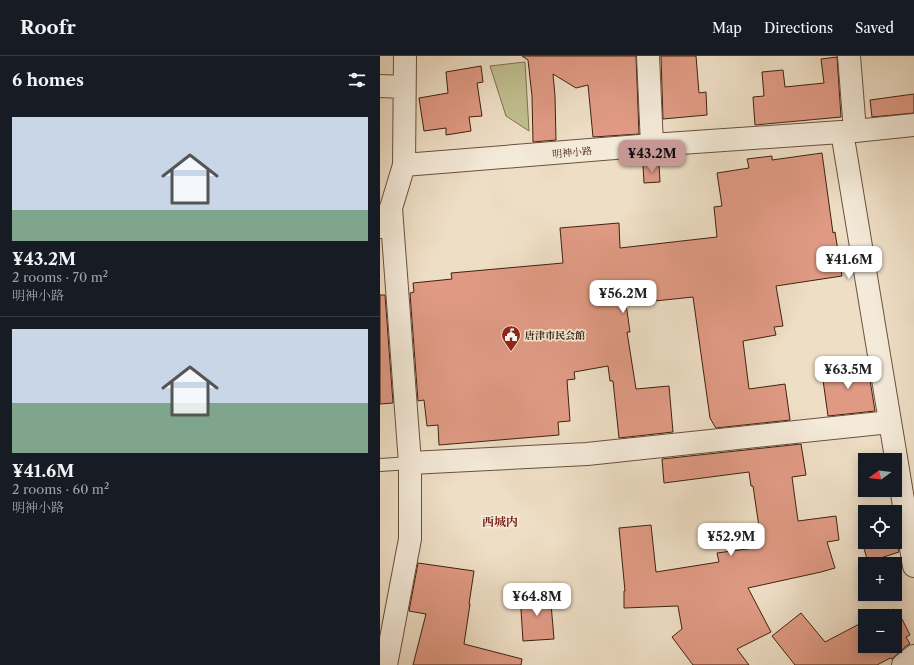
<!DOCTYPE html>
<html lang="en">
<head>
<meta charset="utf-8">
<style>
	body { margin:0; font-family:"Libre Caslon Text","Noto Serif JP",serif; background:#20242c; color:#f1f3f6; height:100vh; display:flex; flex-direction:column; font-size:15px; white-space:nowrap }
	* { box-sizing:border-box; margin:0 }
	p { font-size:13px; color:#9ea1a6 }
	.icon { flex:none; width:22px; height:22px; fill:none; stroke:currentColor; stroke-width:2; stroke-linecap:round; stroke-linejoin:round }
	.map { position:relative; flex:1; overflow:hidden }
	.details { display:flex; flex-direction:column; background:#171b24; width:380px }
	.details>* { flex:none }
	.needle { width:26px; rotate:255deg }
	.tools { position:absolute; left:478px; top:397px; display:grid; gap:8px }
	.tools a { display:grid; place-items:center; width:44px; height:44px; border-radius:0px; background:#171b24; box-shadow:0 2px 10px #0003; font-size:20px }
	.price { position:absolute; translate:-50% -34px; padding:0 9px; border-radius:8px; background:#fff; color:#222; font-size:13px; line-height:26px; filter:drop-shadow(0 1px 2px #0008) }
	.price::after { content:''; position:absolute; left:50%; top:24px; width:12px; height:9px; margin-left:-6px; background:inherit; clip-path:polygon(0 0,100% 0,50% 100%) }
	.price.active { background:#c59692; color:#111 }
	ul { padding:0; list-style:none }
	li { display:grid; align-content:center; gap:8px; height:212px; padding:0 12px }
	li+li { border-top:1px solid #363941 }
	li span { display:grid; place-items:center; height:124px; border-radius:0px; color:#555 }
	li>.icon { margin-inline-start:auto }
	span .icon { width:72px; height:72px; fill:#fffc; stroke-width:1 }
	li b { font-size:17px }
	h2 { display:flex; justify-content:space-between; align-items:center; height:48px; padding:0 12px; font-size:17px }
	header { display:flex; align-items:center; gap:24px; box-sizing:border-box; height:56px; padding:0 20px; background:#171b24; border-bottom:1px solid #363941 }
	header strong { font-size:19px }
	nav { display:flex; gap:22px; margin-inline-start:auto; font-size:14px }
	main { display:flex; flex:1; min-height:0 }
	.map>svg:first-child { display:block }
	.green { fill:#c0bf90; stroke:#807050 }
	.building { fill:#e09a84; stroke:#3f220f }
	.lines { fill:none; stroke-linecap:round; stroke-linejoin:round }
	.service-casing { stroke:#6b513c; stroke-width:14 }
	.minor-casing { stroke:#6b513c; stroke-width:24 }
	.service { stroke:#f4ead9; stroke-width:12 }
	.minor { stroke:#f4ead9; stroke-width:22 }
	.labels { text-anchor:middle; stroke-width:3.5; stroke-linejoin:round; paint-order:stroke }
	.street-label { font-size:10px; fill:#3f220f; stroke:#f4ead9 }
	.poi-label { font-size:10px; font-weight:bold; fill:#3f220f; stroke:#f4ead9; text-anchor:start }
	.quarter-label { font-size:12px; font-weight:bold; fill:#7a1f14; stroke:#f4ead9 }
</style>
</head>
<body>
<header>
<strong>Roofr</strong>
<nav><a>Map</a><a>Directions</a><a>Saved</a></nav>
</header>
<main>
<section class="details">
<h2>6 homes<svg class="icon" aria-label="filters" viewBox="0 0 24 24"><path d="M4 7h16M4 17h16"/><circle cx="9" cy="7" r="2"/><circle cx="15" cy="17" r="2"/></svg></h2>
<ul>
<li><span style="background:linear-gradient(#c9d6e8 75%,#7fa58c 0)"><svg class="icon" aria-label="home" viewBox="0 0 24 24"><path d="M3 11l9-7 9 7M6 9v11h12V9"/></svg></span><div><b>¥43.2M</b><p>2 rooms · 70 m²</p><p>明神小路</p></div></li>
<li><span style="background:linear-gradient(#c9d6e8 60%,#7fa58c 0)"><svg class="icon" aria-label="home" viewBox="0 0 24 24"><path d="M3 11l9-7 9 7M6 9v11h12V9"/></svg></span><div><b>¥41.6M</b><p>2 rooms · 60 m²</p><p>明神小路</p></div></li>
</ul>
</section>
<div class="map">
<svg width="534" height="609" viewBox="0 0 534 609">
	<rect width="100%" height="100%" fill="#eedec5"/>
	<filter id="stains"><feTurbulence type="fractalNoise" baseFrequency=".005" numOctaves="4"/><feColorMatrix values="0 0 0 0 .2 0 0 0 0 .09 0 0 0 0 .02 0 0 0 .5 -.17"/></filter>
	<radialGradient id="worn" r=".72"><stop offset=".6" stop-color="#630" stop-opacity="0"/><stop offset="1" stop-color="#630" stop-opacity=".3"/></radialGradient>
	<path class="green" d="M145,6l4,69 -23,-15 -16,-50z"/>
	<path class="building" d="M142,0h114l3,78 -46,3 -5,-52 -12,3 -23,-14 2,22 1,44 -23,2 -1,-46 -4,-36z
		M281,0h35l3,37 7,-1 1,23 -44,4z
		M457,1l4,60 -86,8 -2,-28 11,-1 -2,-24 21,-2 2,17 39,-4 -3,-24z
		M101,10l2,16 -6,1 5,33 -13,1 2,14 -25,4v-7l-22,3 -5,-33 29,-5 -2,-21z
		M534,38v19l-42,4 -2,-17z
		M442,97l11,80 2,-1 7,44 -66,10 7,40 -9,1 2,8 -33,6 6,48 36,-5 5,36 -74,8 -2,-3 -4,-7 -17,-121 -67,7 4,28h-3l9,57 33,-3 4,46 -54,6 -6,-57h-3l-2,-15 -34,6 1,7 -8,1 3,41 -12,1 1,13 -120,10 -1,-20 -11,1 -3,-26 -6,1 -8,-108 4,-1 -1,-9 39,-4 -1,-6 112,-10 -3,-35 59,-5 1,25 97,-11 -3,-30 8,-1 -5,-33 32,-5 -2,-9 25,-3v4z
		M279,108l1,18 -16,1 -1,-18z
		M0,239h5l8,108 -13,1z
		M473,303v5l7,-1 2,12 7,-1 6,37 -47,5 -5,-36 7,-1 -2,-11 6,-1 -1,-5z
		M421,388l5,31 -14,2 6,44 38,-5 3,24 -12,2 8,26 -14,4 -73,16 23,44 -34,17 12,16h-56l-21,-28 10,-8 -4,-23 -54,2v-17h1l-6,-63 32,-3 5,47 63,-10 -2,-9 45,-6 -9,-61h-2l-2,-14 -85,11 -2,-24z
		M482,486h35l2,10 -31,10z
		M38,507l56,8 -5,33h1l-6,40 58,15 -1,6h-108l13,-51 -17,-3z
		M170,536l4,47 -31,2 -3,-46z
		M514,553l5,11 3,-1 8,16 -4,2 4,7 -4,2 -13,12 -2,1 -1,-1 -13,7h-82l-23,-29 29,-23 24,29 40,-21v25h30v-30h-17z"/>
	<g class="lines">
		<g class="service-casing">
			<path id="service" d="M0,409l30,-2"/>
		</g>
		<g class="minor-casing">
			<path id="minor" d="M268,0l4,89
				M469,0l6,75
				M0,30l24,1
				M462,76l72,434
				M24,109l1,-109
				M0,171l11,-19 13,-43 248,-20 203,-14 59,-6
				M30,407l177,-9 303,-32
				M6,609l24,-126v-76l-19,-255
				M523,609l11,-9"/>
		</g>
		<use href="#service" class="service"/>
		<use href="#minor" class="minor"/>
	</g>
	<defs>
		<g id="civic-pin" transform="scale(1)"><path d="M0 17L-7.5 6A9.5 9.5 0 1 1 7.5 6Z" fill="#8f2418" stroke="#f4ead9"/><path d="M-.6-6.5H3V-4.5H.6V-3L4-1V1h2V6H-6V1h2V-1L-.6-3ZM-1.2 2.5V6h2.4V2.5Z" fill="#fff"/></g>
	</defs>
	<g fill-rule="evenodd">
		<use href="#civic-pin" x="131" y="279"/>
	</g>
	<g class="labels">
		<g class="street-label">
			<text transform="translate(192 96) rotate(-5)" y="4">明神小路</text>
		</g>
		<g class="poi-label">
			<text x="145" y="283">唐津市民会館</text>
		</g>
		<g class="quarter-label">
			<text x="120" y="470">西城内</text>
		</g>
	</g>
	<rect width="100%" height="100%" filter="url(#stains)"/>
	<rect width="100%" height="100%" fill="url(#worn)"/>
</svg>
<div class="tools">
<a><svg class="needle" viewBox="-14 -14 28 28"><path d="M0-13l5 13h-10z" fill="#e53935"/><path d="M0 13l5-13h-10z" fill="#9ea1a6"/></svg></a>
<a><svg class="icon" aria-label="locate" viewBox="0 0 24 24"><circle cx="12" cy="12" r="6"/><path d="M12 2v4M12 18v4M2 12h4M18 12h4"/></svg></a>
<a>+</a>
<a>−</a>
</div>
<b class="price active" style="left:272px;top:118px">¥43.2M</b>
<b class="price" style="left:469px;top:224px">¥41.6M</b>
<b class="price" style="left:243px;top:258px">¥56.2M</b>
<b class="price" style="left:468px;top:334px">¥63.5M</b>
<b class="price" style="left:351px;top:501px">¥52.9M</b>
<b class="price" style="left:157px;top:561px">¥64.8M</b>
</div>
</main>
</body>
</html>
